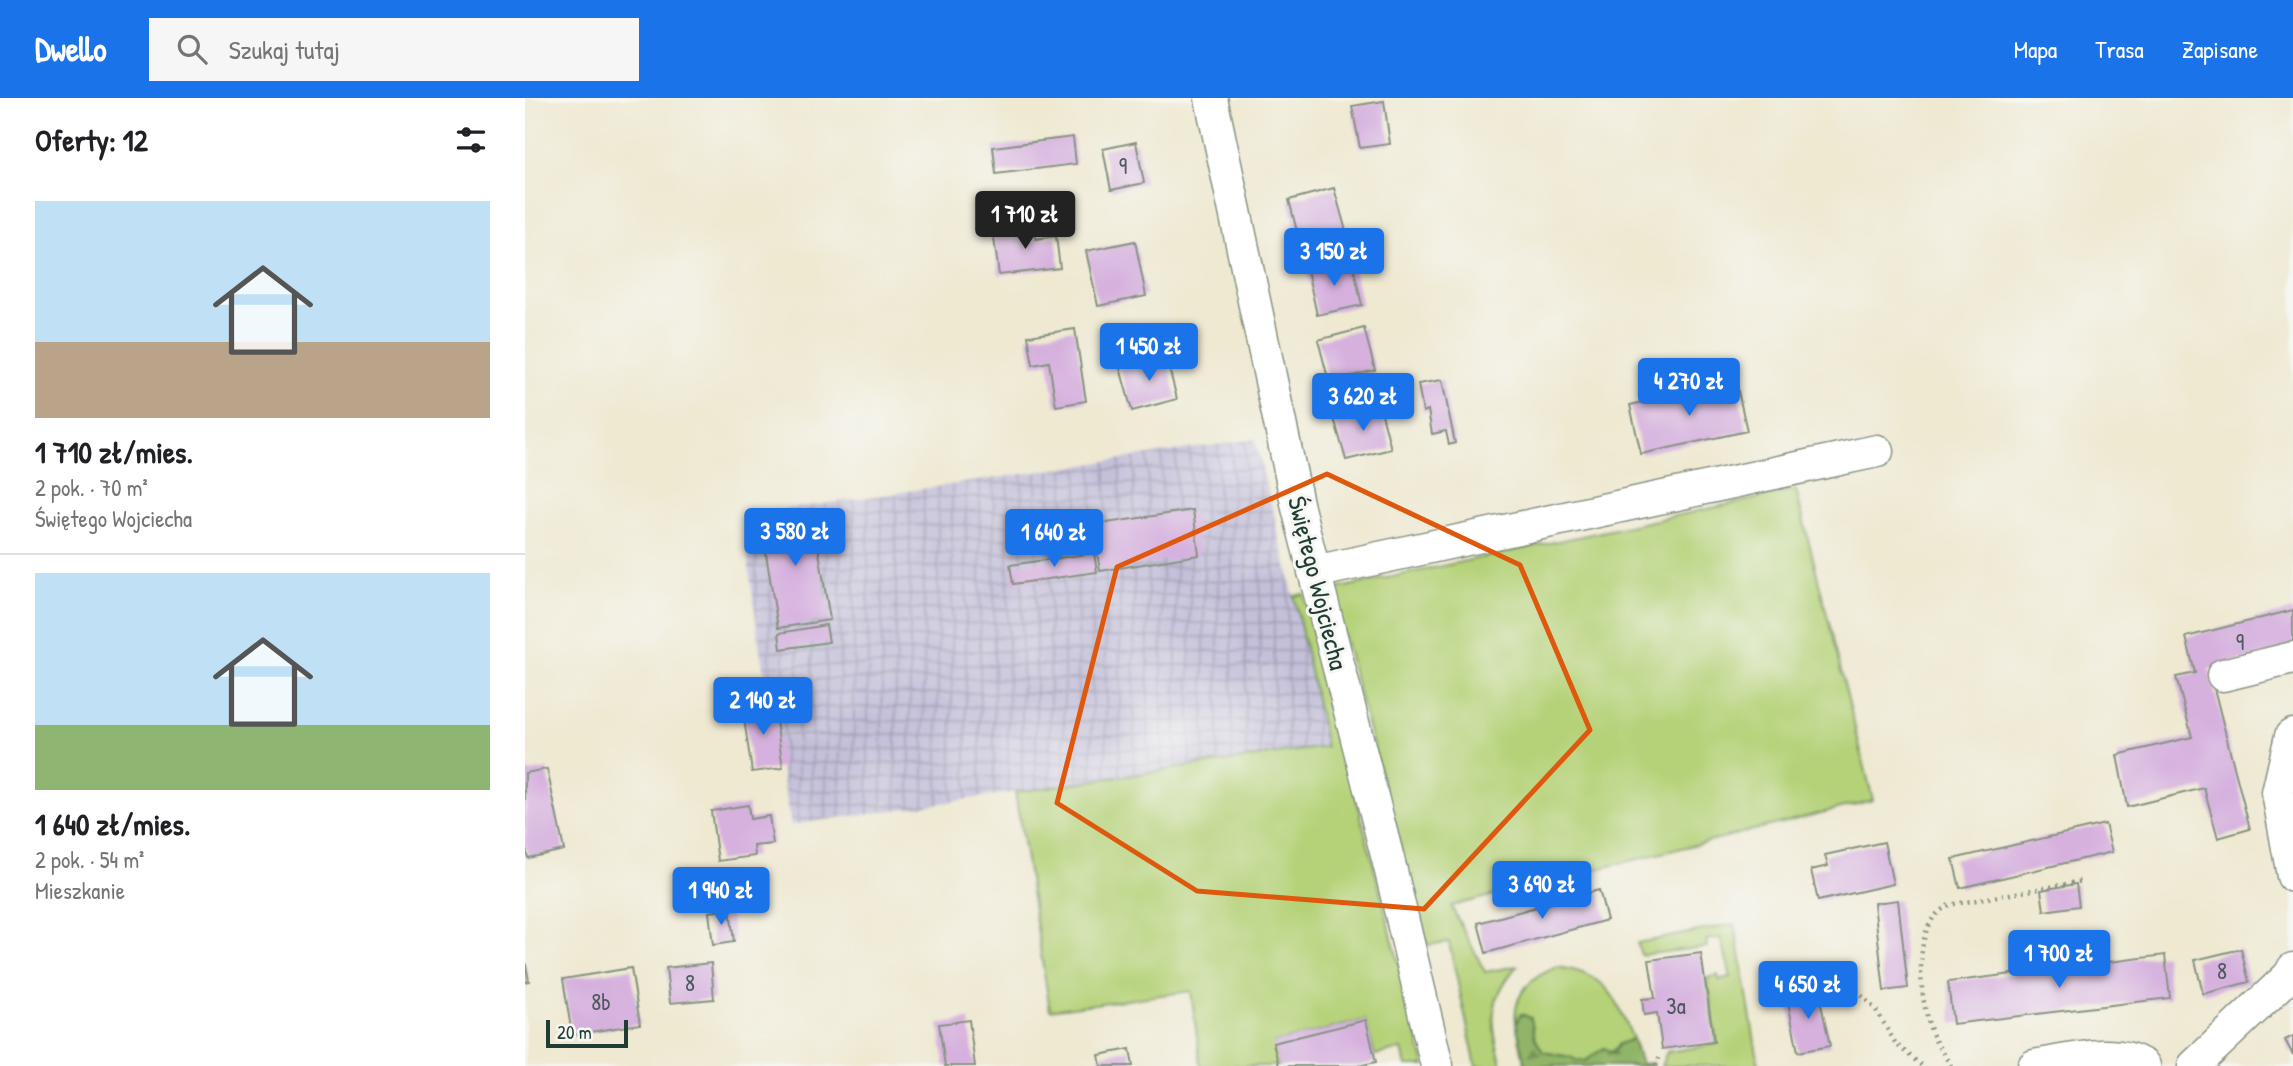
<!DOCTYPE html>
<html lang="pl">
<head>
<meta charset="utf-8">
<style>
	body { margin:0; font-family:"Patrick Hand",sans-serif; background:#f6f6f6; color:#202124; height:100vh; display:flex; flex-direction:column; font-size:26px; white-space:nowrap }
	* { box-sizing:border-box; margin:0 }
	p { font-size:23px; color:#757577 }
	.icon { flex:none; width:38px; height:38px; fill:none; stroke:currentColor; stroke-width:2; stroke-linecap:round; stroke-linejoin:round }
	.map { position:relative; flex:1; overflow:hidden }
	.side { display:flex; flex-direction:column; background:#fff; width:525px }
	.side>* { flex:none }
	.scale { position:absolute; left:21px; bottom:18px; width:82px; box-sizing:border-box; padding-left:7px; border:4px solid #1f3d34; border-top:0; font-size:19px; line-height:24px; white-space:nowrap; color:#1f3d34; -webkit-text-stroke:5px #f6f6f2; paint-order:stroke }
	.price { position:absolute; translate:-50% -60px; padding:0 16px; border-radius:7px; background:#1a73e8; color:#fff; font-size:23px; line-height:46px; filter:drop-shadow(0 2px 4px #0008) }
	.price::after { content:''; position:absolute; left:50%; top:42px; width:21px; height:16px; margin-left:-10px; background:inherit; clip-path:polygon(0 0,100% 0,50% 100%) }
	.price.current { background:#222; color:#fff }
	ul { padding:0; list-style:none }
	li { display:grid; align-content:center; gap:14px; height:371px; padding:0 35px }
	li+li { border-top:2px solid #e0e0e0 }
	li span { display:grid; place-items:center; height:217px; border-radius:0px; color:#555 }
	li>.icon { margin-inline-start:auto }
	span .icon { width:126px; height:126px; fill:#fffc; stroke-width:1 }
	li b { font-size:30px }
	h2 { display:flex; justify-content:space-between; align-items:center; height:84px; padding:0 35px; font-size:30px }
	header { display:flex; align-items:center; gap:42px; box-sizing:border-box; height:98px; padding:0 35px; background:#1a73e8; color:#fff }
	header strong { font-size:33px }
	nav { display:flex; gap:38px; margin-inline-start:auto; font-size:24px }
	.search { width:490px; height:63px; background:#f6f6f6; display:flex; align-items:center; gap:18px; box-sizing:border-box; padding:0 24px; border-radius:0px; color:#757577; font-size:26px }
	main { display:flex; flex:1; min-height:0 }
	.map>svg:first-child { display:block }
	.industrial { fill:url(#industrial-grid) }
	.grass { fill:#b5d278; stroke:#6a8856; stroke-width:2 }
	.forest { fill:url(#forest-firs); stroke:#58784e; stroke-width:2 }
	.building { fill:#d6b1de }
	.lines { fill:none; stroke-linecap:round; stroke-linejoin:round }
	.minor-casing { stroke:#879383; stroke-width:35 }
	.path { stroke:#879383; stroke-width:4.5; stroke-dasharray:2 5; stroke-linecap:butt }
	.minor { stroke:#fff; stroke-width:32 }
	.marked { fill:none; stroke:#de580e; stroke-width:5; stroke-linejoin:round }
	.labels { text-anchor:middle; stroke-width:6; stroke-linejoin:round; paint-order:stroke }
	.number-label { font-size:23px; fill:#4d5a5e }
	.street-label { font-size:26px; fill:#1f3d34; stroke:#f6f6f2 }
</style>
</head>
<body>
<header>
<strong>Dwello</strong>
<div class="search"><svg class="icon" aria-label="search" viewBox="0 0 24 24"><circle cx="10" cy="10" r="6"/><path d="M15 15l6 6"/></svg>Szukaj tutaj</div>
<nav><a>Mapa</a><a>Trasa</a><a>Zapisane</a></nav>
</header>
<main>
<section class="side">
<h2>Oferty: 12<svg class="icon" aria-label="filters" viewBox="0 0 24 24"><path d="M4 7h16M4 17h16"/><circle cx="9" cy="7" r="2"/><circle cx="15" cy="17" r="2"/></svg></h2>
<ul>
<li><span style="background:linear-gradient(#bfe0f5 65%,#b9a48a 0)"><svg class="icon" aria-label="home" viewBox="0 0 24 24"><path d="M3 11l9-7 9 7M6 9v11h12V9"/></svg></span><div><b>1 710 zł/mies.</b><p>2 pok. · 70 m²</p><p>Świętego Wojciecha</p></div></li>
<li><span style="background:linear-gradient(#bfe0f5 70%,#8fb573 0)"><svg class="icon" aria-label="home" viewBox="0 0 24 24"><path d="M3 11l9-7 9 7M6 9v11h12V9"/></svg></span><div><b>1 640 zł/mies.</b><p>2 pok. · 54 m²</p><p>Mieszkanie</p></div></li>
</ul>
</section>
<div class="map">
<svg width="1768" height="968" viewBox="0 0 1768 968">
	<defs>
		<pattern id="industrial-grid" width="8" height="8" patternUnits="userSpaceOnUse" patternTransform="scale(1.75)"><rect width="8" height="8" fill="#c5c0da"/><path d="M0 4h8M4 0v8" fill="none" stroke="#9f9db2"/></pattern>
		<pattern id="forest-firs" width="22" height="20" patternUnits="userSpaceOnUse" patternTransform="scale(1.75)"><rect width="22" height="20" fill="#90b468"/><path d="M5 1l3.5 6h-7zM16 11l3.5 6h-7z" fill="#759456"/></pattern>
	</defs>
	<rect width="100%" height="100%" fill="#f6f6f2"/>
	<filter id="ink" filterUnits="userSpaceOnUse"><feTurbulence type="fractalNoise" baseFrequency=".0143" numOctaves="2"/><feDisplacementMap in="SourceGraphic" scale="14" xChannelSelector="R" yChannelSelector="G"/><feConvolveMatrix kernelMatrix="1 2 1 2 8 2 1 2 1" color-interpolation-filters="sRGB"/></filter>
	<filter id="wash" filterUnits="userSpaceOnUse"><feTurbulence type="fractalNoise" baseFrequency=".00686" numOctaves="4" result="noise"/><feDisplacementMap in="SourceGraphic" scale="28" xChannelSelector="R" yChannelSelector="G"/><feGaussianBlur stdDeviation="1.57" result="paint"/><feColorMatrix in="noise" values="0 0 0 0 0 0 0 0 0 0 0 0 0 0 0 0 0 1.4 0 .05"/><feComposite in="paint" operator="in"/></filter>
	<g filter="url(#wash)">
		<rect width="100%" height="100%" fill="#efe9d2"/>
		<path class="industrial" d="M730,341l39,157 33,151 -536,78 -31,-175 -18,-134z"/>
		<path class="grass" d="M1271,392l77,310 -422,106 34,66 32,-6c-31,36 -26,57 -15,100h-26l-27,-124 -22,3 -96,-355z
			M779,496l121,472h-19l-4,-17 -27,6 -10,-35 -91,23 5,23h-78l-10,-75 -141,19 -35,-218 311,-45 -32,-151z
			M1210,826l24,142h-98l6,-14 50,-8 -10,-66 11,-3 1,5 12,-3 -10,-39 -15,2 1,7 -66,8 -4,-12z
			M1033,869c52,8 56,29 75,72l-14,5 -8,8 -7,-4 -18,13h-9l-7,-4 -27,-5 -8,-14 -5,-20 -9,-4 -5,9c-4,-29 16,-47 42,-56z"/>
		<path class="forest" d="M996,916l10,4 4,20 8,14 28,5 6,4h8l19,-13 9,5 6,-9 14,-5 8,25 12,-1 -2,3h-126l-9,-43z"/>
		<g id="blocks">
			<path class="building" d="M859,3l6,43 -30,4 -8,-42z
				M548,39l3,27 -80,10 -3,-27z
				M611,44l8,41 -33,7 -8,-41z
				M809,90l12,43 -46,12 -11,-43z
				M509,128l2,13 20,-3 4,32 -61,7 -6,-44z
				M610,143l11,55 -48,10 -12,-55z
				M827,163l10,44 -45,10 -10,-45z
				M839,230l11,42 -46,12 -11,-42z
				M550,231l11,72 -30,5 -7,-44 -16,3 -5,-29z
				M641,258l11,43 -45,12 -12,-43z
				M917,282l13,63 -6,2 -3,-14 -14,3 -4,-24 -5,2 -5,-28z
				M1211,284l11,49 -106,23 -11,-49z
				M855,308l11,43 -45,11 -12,-42z
				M287,411l18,111 -52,8 -18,-111z
				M668,412l6,45 -99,16 -7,-46z
				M569,455l3,19 -84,12 -3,-19z
				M1768,512v38l-84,21 41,160 -32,9 -14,-50 -77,19 -10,-52 75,-18 -16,-60 19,-4 -9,-36z
				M301,527l3,17 -48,7 -2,-16z
				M248,603l10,67 -31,4 -10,-66z
				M22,671l17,81 -36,8 -3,-14v-71z
				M223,707l2,14 19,-3 4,28 -19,2 1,10 -37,5 -7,-50z
				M1580,726l7,28 -152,36 -7,-29z
				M1359,744l9,42 -75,17 -7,-31 17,-4 -3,-11z
				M1551,786l3,22 -35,5 -3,-21z
				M1074,792l8,30 -121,33 -8,-30z
				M1373,802l10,88 -24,3 -10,-88z
				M205,811l4,33 -21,3 -4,-33z
				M1716,851l8,33 -46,12 -8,-34z
				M1176,855l13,89 -52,7 -5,-36 -13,2 -2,-16 13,-1 -6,-38z
				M1640,857l5,43 -217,26 -5,-42z
				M186,865l3,36 -44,4 -4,-35z
				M1,867l3,16 -4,1v-16z
				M106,870l9,56 -68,11 -9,-56z
				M1293,892l12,56 -32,6 -11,-55z
				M444,922l6,46h-30l-6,-42z
				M841,922l10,42 -18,4h-79l-6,-23z
				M1768,938v19l-8,-15z
				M605,951l3,17h-32l-2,-11z"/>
		</g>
	</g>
	<g filter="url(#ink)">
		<use href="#blocks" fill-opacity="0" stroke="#879383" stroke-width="2"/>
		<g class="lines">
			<g class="minor-casing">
				<path id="minor" d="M686,0l87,410 93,363 46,195
					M789,474l563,-121
					M1698,577l70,-17
					M1768,637l-2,1 -13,57 15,83
					M1509,968c33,-5 82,-20 110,0
					M1669,968l96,-91 3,-6"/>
			</g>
			<path class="path" d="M1310,865l19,25 22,22 20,34 26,22
				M1131,968l3,-8
				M1426,968c-5,-9 -13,-19 -17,-28 -13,-29 -22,-99 2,-123 3,-4 9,-7 13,-10l134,-24"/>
			<use href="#minor" class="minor"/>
		</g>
	</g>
	<path class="marked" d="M802,376l193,91 70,165 -166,179 -227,-18 -140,-88 60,-236z"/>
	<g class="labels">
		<g class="number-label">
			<text x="598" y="76">9</text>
			<text x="1715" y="552">9</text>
			<text x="1697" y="881">8</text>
			<text x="165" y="893">8</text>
			<text x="76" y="912">8b</text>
			<text x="1151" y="916">3a</text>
		</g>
		<g class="street-label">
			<text transform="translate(793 485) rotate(76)" y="9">Świętego Wojciecha</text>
		</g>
	</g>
</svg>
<div class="scale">20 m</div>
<b class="price current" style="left:500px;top:153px">1 710 zł</b>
<b class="price" style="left:809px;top:190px">3 150 zł</b>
<b class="price" style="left:624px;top:285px">1 450 zł</b>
<b class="price" style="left:1164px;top:320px">4 270 zł</b>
<b class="price" style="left:838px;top:335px">3 620 zł</b>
<b class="price" style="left:270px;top:470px">3 580 zł</b>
<b class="price" style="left:529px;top:471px">1 640 zł</b>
<b class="price" style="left:238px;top:639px">2 140 zł</b>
<b class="price" style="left:1017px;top:823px">3 690 zł</b>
<b class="price" style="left:196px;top:829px">1 940 zł</b>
<b class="price" style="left:1534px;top:892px">1 700 zł</b>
<b class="price" style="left:1283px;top:923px">4 650 zł</b>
</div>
</main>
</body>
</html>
